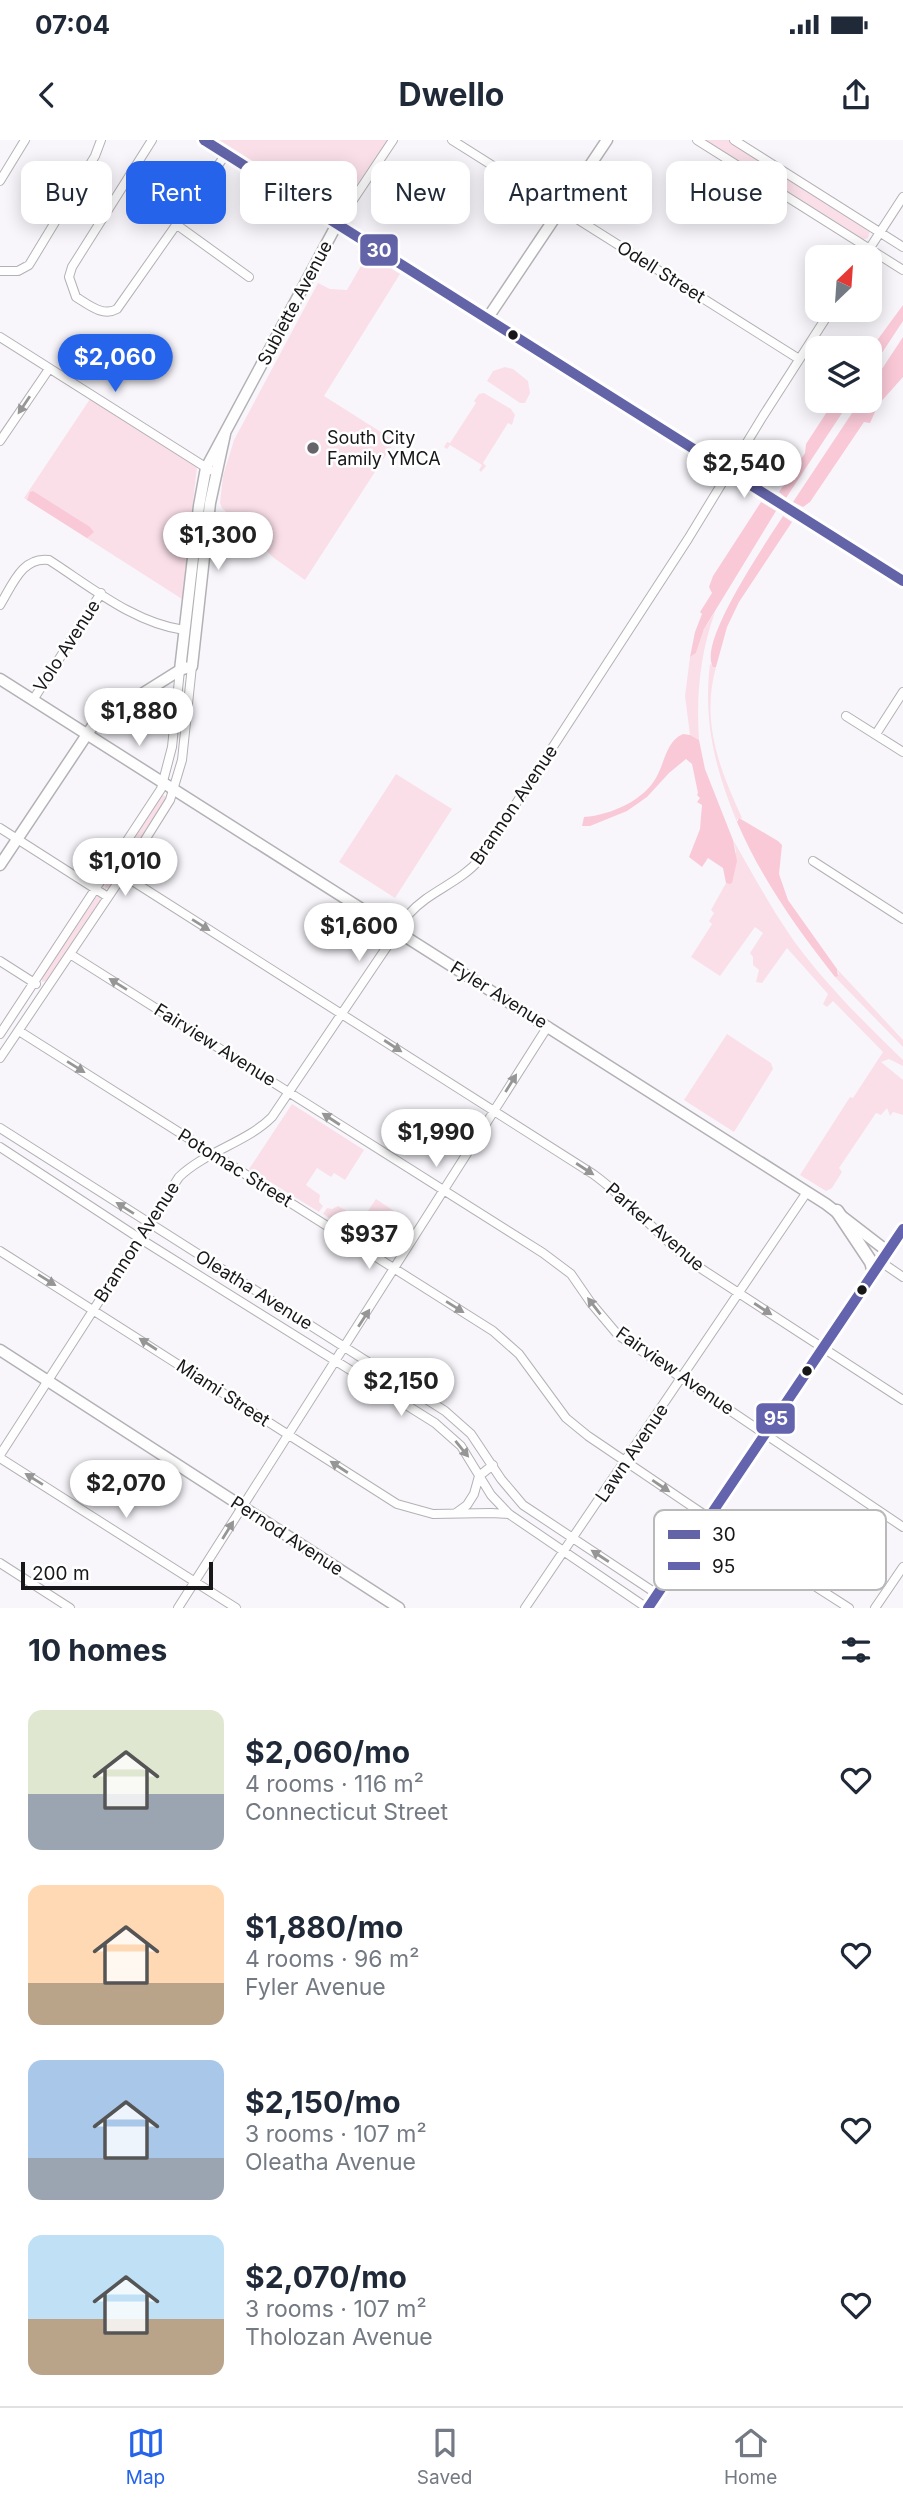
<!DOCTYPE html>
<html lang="en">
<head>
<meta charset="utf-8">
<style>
	body { margin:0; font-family:Inter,sans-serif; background:#f6f6f7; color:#1f2937; height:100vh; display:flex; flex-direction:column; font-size:26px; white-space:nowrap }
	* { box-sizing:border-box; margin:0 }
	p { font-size:23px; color:#747a83 }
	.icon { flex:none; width:38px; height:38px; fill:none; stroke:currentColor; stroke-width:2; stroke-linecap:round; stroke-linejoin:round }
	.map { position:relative; height:1468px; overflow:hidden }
	.drawer { display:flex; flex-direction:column; background:#fff; flex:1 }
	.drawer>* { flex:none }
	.hud { position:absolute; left:21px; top:21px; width:861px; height:63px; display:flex; gap:14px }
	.needle { width:46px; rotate:25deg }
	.tools { position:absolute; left:805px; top:105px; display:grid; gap:14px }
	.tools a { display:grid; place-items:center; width:77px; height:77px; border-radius:14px; background:#fff; box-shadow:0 4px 18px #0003; font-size:35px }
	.scale { position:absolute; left:21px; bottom:18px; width:192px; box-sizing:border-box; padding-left:7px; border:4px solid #171619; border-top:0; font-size:19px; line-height:24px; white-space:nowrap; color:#171619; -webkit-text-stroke:5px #fff; paint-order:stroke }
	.price { position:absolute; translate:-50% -60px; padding:0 16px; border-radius:24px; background:#fff; color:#222; font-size:23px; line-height:46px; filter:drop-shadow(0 2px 4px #0008) }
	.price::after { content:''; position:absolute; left:50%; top:42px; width:21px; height:16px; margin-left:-10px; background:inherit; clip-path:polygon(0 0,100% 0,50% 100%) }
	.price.active { background:#2563eb; color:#fff }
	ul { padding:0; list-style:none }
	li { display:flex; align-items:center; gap:21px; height:175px; padding:0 28px }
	li span { display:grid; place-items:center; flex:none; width:196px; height:140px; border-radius:14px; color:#555 }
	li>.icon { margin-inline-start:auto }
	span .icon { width:84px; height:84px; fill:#fffc; stroke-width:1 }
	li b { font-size:30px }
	h2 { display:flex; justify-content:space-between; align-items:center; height:84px; padding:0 28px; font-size:30px }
	.tag { padding:0 24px; border-radius:14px; background:#fff; box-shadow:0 4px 18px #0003; font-size:24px; line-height:63px }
	.tag.active { background:#2563eb; color:#fff }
	.status { display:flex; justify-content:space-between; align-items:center; height:49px; padding:0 35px; background:#fff; direction:ltr }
	.status svg { height:19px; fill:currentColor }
	header { display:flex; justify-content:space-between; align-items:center; height:91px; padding:0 28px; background:#fff; font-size:32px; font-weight:700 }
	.menu { display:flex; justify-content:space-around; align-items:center; height:98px; border-top:2px solid #e0e1e3; background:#fff; font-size:19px; color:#747a83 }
	.menu a { display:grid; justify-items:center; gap:4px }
	.menu .active { color:#2563eb }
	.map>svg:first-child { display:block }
	.green { fill:#fadfe8 }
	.forest { fill:#fac9d8 }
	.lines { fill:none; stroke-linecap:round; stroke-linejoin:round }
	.street-casing { stroke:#b3b1b5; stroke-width:10 }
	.secondary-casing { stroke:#b3b1b5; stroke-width:13 }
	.primary-casing { stroke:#b3b1b5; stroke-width:15 }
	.street { stroke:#fefefe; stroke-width:8 }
	.secondary { stroke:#fefefe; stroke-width:10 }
	.primary { stroke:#fefefe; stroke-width:12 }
	.bus-1-casing { stroke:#fff; stroke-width:16 }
	.bus-2-casing { stroke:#fff; stroke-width:16 }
	.bus-1 { stroke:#6364a8; stroke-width:10 }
	.bus-2 { stroke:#6364ad; stroke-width:10 }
	.oneway { fill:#969697 }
	.bus-dot { fill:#171619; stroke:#fff; stroke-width:2.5 }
	.poi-dot { fill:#666468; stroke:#fff; stroke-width:2.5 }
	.labels { text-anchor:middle; stroke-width:5; stroke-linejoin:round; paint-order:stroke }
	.street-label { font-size:18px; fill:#171619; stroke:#fff }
	.poi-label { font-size:18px; fill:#171619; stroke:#fff; text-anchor:start }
	.key { fill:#fff; stroke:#b9b9ba; stroke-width:2 }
	.key-label { font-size:19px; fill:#171619 }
	.line-badge { stroke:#fff; stroke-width:2.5 }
	.badge-label { font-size:19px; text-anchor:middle; font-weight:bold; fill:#fff }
</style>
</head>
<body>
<div class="status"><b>07:04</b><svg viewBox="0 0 49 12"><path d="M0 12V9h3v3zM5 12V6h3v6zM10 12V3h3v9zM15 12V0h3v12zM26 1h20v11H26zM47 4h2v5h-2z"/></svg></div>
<header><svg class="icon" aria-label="back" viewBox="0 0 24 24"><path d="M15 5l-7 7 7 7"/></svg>Dwello<svg class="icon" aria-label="share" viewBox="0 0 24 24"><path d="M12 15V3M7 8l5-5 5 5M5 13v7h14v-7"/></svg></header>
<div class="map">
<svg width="903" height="1468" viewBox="0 0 903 1468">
	<rect width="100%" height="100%" fill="#f8f6fb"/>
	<path class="green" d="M214,0h174l-53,76z
		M704,0h25l139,89 2,2 -2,7 -7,2z
		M359,109l41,25 -76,122 71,45 -90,139 -31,-22 -52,-50 -2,-5 3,-27 11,-36 84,-157 12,6 17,1 19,-33 -9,-5z
		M505,227l8,2 15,12 2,12 -5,10h-5l-33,-22 6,-10z
		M484,253l27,16 4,6 -3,10 -4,-2 -25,40 3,3 -5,6 -2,-2 3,-5 -32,-20 -3,4 -3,-2 3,-5 3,1 26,-40 -2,-2 5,-7z
		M90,259l107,68 -15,132 -158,-101z
		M715,472c-15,42 -19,83 -16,128l-9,-5 -5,-39 5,-39 6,-4 8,-24z
		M710,524l6,3c-15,55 3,101 26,151l-5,1v3c-22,-53 -34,-101 -27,-158z
		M396,634l56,35 -57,89 -56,-36z
		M162,655l5,2 -7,14 -52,77 -3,1 1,-6z
		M733,700c20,34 38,69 61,101 32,44 71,82 109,119v6l-14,-7 -8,3 22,18v35l-10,-3 -3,4 -3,-8 -6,7 -5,-2 -37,55 3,4 -10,16 -6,3 -26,-16 50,-78 3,1 30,-46 -50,-51 -6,6 -4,-3 5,-10 -41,-46 -25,35 -6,-1 3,-12 -6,-5v-8l-3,-4 13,-20 -8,-6 -35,49 -29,-19 21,-33 -3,-3 5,-8 -3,-3 15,-27 3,1 7,-33z
		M97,756l3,1v4l-54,80 -4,1v-5z
		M837,829l66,71v7l-68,-70 4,-3z
		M727,894l44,29 2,6 -39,63 -50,-32z
		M292,964l72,46 -19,30 -11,-7 -3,4 -14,-9 -11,17 14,10 -1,7 4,4 -4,6 -70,-43z
		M376,1059l33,22 -23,34 -63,-41 4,-6 5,1 6,-3 14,8 -2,3 10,6z"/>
	<path class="forest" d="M903,165v16l-33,50v-21z
		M903,197v40l-25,28 -8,18 -6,-1 -54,80 -7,5 -10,-5 67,-101h10v-14z
		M834,261h16l-64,97 -7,-6 26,-39 1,-9z
		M33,351l57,36 4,5 -7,6 -60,-38 3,-8z
		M761,362l15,9 -72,118 -8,24 -6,4 5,-25 7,-18 -2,-2 12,-19 -3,-6 4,-11z
		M783,376l9,6 -53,80 -12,25 -11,40h-3c-16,-25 55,-127 70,-151z
		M683,594l7,1 9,5 6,29 28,71 4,21 -5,22 -3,1 -3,-1 -3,-15 -15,-10 -6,9 -13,-10 11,-28 2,-24 -5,-3 3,-4 -3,-3 1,-2 -6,-29 -6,-5 -17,14 -22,24 -20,14 -37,15h-8l2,-9c27,-2 62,-17 74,-43 7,-14 9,-33 25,-40z
		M739,678l39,23 4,4 -3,29 9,26 49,69 1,7 -3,1c-38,-48 -74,-99 -98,-155z"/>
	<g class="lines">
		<g class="street-casing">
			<path id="street" d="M152,0l-80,127 -3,10 7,20c13,8 27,20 41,12l109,-155
				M452,0l347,219
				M697,0l206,130
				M734,0l169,107
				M0,41l25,-41
				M337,84l56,-84
				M177,85l72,52
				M864,117l39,-60
				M0,131h18l11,-6 66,-109 6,-16
				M0,197l210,133
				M0,301l49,-72
				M0,465c12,-19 22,-49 49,-45 42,27 85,63 135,70
				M33,560l68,-107
				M846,576l57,36
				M876,594l27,-42
				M0,688l108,69
				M813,721l90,58
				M123,735l470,299c36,26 64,60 98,88l212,138
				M70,814l473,299 28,21 20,29 27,32 285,192
				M0,821l36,23
				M19,891l474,300 26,23 47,64 22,18 130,88 131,84
				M0,894l161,-245 11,-42 8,-77
				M0,918l123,-183 47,-75 12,-40 10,-94
				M0,988l445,283 26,23 30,45 22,26 134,89
				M0,1007l139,91 296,185 26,23 30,49 18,19 138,94
				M0,1111l397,253 36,10 58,-1 18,1
				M881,1122l22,15
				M0,1315l179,-278c27,-26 67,-34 93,-60l137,-203c20,-23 51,-31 71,-55l208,-320 75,-123 68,-106
				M0,1318l236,150
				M456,1373l11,-8 7,-11 5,-18 14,-11
				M0,1423l70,45
				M178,1468l370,-582
				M525,1468l282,-416
				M875,1468l28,-41"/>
		</g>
		<g class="secondary-casing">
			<path id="secondary" d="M204,0l699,441
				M487,179l120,-179
				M180,530l19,-164 7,-38 131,-244
				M0,539l826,525 61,47
				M0,725l94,-141 86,-54 12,-4 18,-163 15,-69
				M0,1210l399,258"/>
		</g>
		<g class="primary-casing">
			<path id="primary" d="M837,1071l34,51 3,10
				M648,1468l255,-379"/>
		</g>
		<use href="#street" class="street"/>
		<use href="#secondary" class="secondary"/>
		<use href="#primary" class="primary"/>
		<g class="bus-1-casing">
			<path id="bus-1" d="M204,0l699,441"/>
		</g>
		<g class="bus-2-casing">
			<path id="bus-2" d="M648,1468l255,-379"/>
		</g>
		<use href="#bus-1" class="bus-1"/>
		<use href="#bus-2" class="bus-2"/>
	</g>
	<defs><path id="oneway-solid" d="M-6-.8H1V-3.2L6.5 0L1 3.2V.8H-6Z" transform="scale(1.75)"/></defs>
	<g class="oneway">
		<use href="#oneway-solid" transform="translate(24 265) rotate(124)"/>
		<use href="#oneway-solid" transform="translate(201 785) rotate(32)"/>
		<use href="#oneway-solid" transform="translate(118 844) rotate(-148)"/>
		<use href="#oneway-solid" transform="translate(393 906) rotate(33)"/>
		<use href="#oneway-solid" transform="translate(76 927) rotate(32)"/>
		<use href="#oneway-solid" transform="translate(511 943) rotate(-58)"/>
		<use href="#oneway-solid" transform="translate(331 979) rotate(-147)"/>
		<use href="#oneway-solid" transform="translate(585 1029) rotate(33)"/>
		<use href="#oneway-solid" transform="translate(125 1068) rotate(-148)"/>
		<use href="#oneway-solid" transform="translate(47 1140) rotate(32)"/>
		<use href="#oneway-solid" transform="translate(594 1166) rotate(-128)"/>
		<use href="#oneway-solid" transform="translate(455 1167) rotate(32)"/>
		<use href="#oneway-solid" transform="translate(763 1169) rotate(33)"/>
		<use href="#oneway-solid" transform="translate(364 1178) rotate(-57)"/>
		<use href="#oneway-solid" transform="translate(148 1204) rotate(-147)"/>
		<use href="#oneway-solid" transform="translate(462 1309) rotate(51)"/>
		<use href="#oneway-solid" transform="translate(339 1327) rotate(-147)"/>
		<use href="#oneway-solid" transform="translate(34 1339) rotate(-148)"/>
		<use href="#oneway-solid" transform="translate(661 1346) rotate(34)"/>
		<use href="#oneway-solid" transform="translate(228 1390) rotate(-58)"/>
		<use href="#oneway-solid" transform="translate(600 1416) rotate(-147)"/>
	</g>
	<g class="bus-dot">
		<circle cx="513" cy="195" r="6"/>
		<circle cx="862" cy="1150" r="6"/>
		<circle cx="807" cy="1231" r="6"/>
	</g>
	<circle class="poi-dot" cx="313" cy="308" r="7"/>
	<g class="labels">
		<g class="street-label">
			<text transform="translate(661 132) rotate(32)" y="6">Odell Street</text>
			<text transform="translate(295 163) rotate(-62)" y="6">Sublette Avenue</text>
			<text transform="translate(67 506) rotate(-57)" y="6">Volo Avenue</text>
			<text transform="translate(514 665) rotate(-56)" y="6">Brannon Avenue</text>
			<text transform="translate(499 855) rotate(32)" y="6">Fyler Avenue</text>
			<text transform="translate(215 905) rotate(32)" y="6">Fairview Avenue</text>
			<text transform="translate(235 1028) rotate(32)" y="6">Potomac Street</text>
			<text transform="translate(655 1087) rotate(41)" y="6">Parker Avenue</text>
			<text transform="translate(137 1102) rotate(-57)" y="6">Brannon Avenue</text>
			<text transform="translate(254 1150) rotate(32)" y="6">Oleatha Avenue</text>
			<text transform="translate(675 1231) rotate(35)" y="6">Fairview Avenue</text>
			<text transform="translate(223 1253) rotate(33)" y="6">Miami Street</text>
			<text transform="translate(632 1313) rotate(-56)" y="6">Lawn Avenue</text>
			<text transform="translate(287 1396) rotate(33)" y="6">Pernod Avenue</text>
		</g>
		<g class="poi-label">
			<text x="327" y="304">South City<tspan x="327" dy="21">Family YMCA</tspan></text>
		</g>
	</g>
	<rect x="654" y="1370" width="232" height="80" rx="10" class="key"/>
	<rect x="668" y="1390" width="32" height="9" fill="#6364a8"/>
	<rect x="668" y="1422" width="32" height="8" fill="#6364ad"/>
	<g class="key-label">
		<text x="712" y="1401">30</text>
		<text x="712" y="1433">95</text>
	</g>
	<g class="line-badge">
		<rect x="359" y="93" width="40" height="34" rx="7" fill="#6364a8"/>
		<rect x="755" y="1262" width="41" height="33" rx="7" fill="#6364ad"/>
	</g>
	<g class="badge-label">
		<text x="379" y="117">30</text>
		<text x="776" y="1285">95</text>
	</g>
</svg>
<div class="tools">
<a><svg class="needle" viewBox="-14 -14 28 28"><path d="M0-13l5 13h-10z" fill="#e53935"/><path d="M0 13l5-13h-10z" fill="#747a83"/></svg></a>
<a><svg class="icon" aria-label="layers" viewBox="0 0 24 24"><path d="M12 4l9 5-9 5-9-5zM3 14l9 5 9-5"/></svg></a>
</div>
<div class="scale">200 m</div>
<b class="price active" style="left:115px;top:254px">$2,060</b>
<b class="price" style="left:744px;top:360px">$2,540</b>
<b class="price" style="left:218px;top:432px">$1,300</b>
<b class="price" style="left:139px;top:608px">$1,880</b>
<b class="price" style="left:125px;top:758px">$1,010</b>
<b class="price" style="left:359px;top:823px">$1,600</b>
<b class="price" style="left:436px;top:1029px">$1,990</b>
<b class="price" style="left:369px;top:1131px">$937</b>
<b class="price" style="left:401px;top:1278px">$2,150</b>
<b class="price" style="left:126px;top:1380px">$2,070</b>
<div class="hud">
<a class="tag">Buy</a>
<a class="tag active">Rent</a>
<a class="tag">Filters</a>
<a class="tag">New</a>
<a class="tag">Apartment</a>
<a class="tag">House</a>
</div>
</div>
<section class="drawer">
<h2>10 homes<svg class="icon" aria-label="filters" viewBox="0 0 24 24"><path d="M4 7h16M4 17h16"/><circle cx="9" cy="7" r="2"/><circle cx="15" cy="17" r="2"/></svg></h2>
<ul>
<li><span style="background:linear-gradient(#dfe7d0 60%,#9aa5b1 0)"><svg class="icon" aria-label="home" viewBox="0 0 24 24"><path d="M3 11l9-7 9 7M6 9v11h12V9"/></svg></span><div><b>$2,060/mo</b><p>4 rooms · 116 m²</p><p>Connecticut Street</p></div><svg class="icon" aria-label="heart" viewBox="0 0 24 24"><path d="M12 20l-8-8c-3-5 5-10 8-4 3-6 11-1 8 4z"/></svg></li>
<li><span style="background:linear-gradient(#ffd9b3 70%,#b9a48a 0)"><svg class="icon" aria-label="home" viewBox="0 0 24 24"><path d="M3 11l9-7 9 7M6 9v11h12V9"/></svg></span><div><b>$1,880/mo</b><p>4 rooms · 96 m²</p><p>Fyler Avenue</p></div><svg class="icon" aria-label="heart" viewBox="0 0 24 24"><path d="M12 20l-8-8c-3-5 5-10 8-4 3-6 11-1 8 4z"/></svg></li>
<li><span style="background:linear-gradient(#a9c7e8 70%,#9aa5b1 0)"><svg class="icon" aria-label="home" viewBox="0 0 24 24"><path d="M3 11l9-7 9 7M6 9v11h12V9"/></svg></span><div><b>$2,150/mo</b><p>3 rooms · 107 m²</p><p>Oleatha Avenue</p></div><svg class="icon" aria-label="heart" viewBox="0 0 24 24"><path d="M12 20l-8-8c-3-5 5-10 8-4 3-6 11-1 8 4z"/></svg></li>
<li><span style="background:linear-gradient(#bfe0f5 60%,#b9a48a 0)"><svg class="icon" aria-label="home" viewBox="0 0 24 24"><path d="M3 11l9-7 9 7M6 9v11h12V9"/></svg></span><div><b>$2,070/mo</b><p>3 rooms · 107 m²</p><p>Tholozan Avenue</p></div><svg class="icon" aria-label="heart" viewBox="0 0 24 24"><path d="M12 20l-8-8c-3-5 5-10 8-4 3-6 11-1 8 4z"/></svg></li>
</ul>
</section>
<nav class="menu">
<a class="active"><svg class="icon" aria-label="map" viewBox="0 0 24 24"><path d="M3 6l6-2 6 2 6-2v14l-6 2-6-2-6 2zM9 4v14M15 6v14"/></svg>Map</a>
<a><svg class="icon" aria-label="saved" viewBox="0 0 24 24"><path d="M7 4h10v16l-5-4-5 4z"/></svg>Saved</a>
<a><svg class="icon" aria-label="home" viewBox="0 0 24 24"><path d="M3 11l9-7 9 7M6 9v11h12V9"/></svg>Home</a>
</nav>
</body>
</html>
